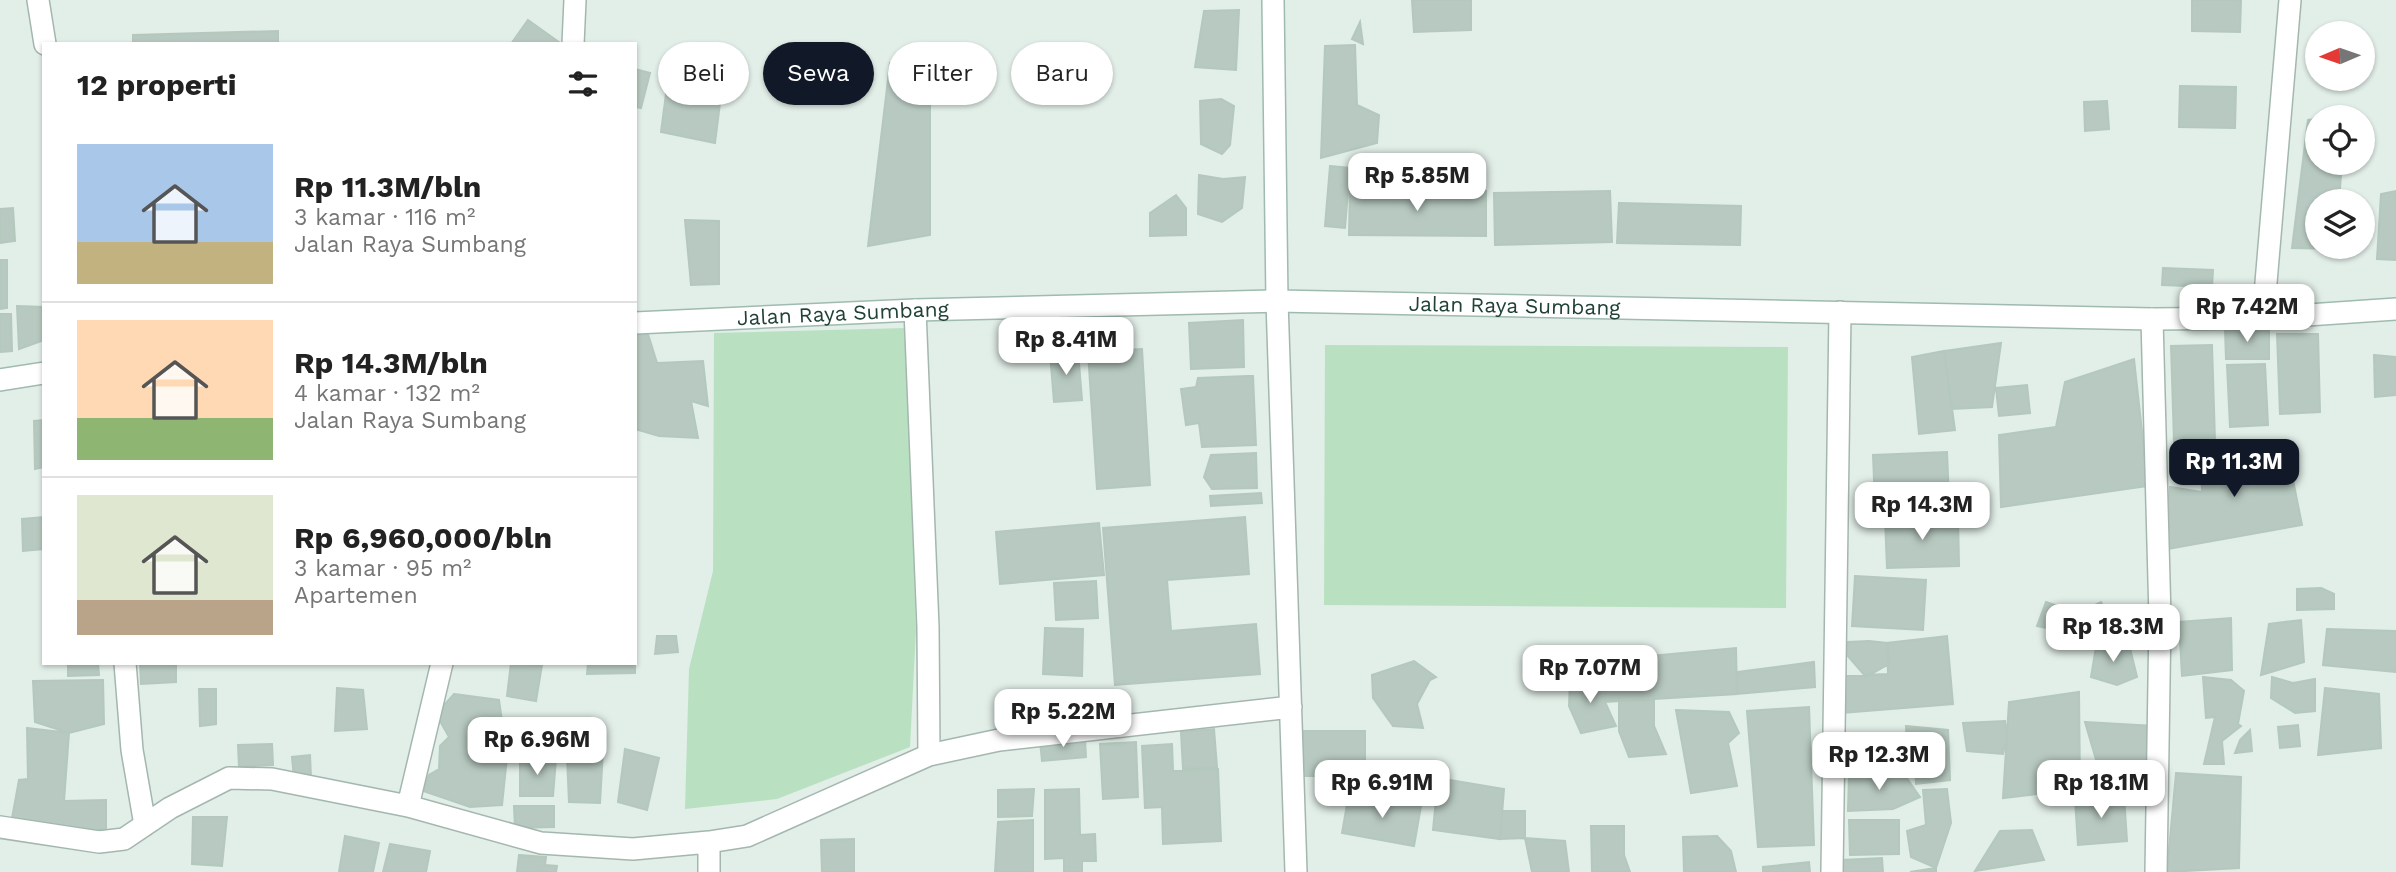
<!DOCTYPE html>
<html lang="id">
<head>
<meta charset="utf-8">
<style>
	body { margin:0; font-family:"Work Sans",sans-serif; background:#f2f2f2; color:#222; height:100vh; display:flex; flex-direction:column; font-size:26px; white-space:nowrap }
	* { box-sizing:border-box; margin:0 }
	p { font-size:23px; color:#767676 }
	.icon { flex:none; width:38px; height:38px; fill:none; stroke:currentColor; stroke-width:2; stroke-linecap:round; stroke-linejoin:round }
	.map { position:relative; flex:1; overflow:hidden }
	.panel { position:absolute; left:42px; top:42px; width:595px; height:623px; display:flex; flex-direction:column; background:#fff; border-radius:0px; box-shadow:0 2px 5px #0004 }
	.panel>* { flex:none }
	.hud { position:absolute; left:658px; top:42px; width:665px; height:63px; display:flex; gap:14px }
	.needle { width:46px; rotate:268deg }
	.buttons { position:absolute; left:2305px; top:21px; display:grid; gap:14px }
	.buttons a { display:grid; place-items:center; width:70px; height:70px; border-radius:50%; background:#fff; box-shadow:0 2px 5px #0004; font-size:35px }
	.price { position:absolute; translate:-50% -60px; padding:0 16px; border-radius:14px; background:#fff; color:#222; font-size:23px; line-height:46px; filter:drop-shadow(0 2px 4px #0008) }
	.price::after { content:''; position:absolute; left:50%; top:42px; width:21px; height:16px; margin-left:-10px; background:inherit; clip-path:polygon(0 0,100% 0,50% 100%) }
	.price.on { background:#111827; color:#fff }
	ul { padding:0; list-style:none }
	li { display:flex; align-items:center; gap:21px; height:175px; padding:0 35px }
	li+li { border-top:2px solid #e0e0e0 }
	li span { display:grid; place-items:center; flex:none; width:196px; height:140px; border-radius:0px; color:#555 }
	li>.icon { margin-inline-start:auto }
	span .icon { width:84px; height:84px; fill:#fffc; stroke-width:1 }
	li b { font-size:30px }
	h2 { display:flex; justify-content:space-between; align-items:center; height:84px; padding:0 35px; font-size:30px }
	.tag { padding:0 24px; border-radius:32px; background:#fff; box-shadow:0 2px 5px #0004; font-size:24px; line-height:63px }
	.tag.on { background:#111827; color:#fff }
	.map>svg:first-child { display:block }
	.green { fill:#b9e1c1 }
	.building { fill:#b7c9c0; stroke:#b4c8be; stroke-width:2 }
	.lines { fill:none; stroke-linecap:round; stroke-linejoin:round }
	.street-casing { stroke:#a4b7af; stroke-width:24 }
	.secondary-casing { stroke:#9fbbaf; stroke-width:24 }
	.street { stroke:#fff; stroke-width:21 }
	.secondary { stroke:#fff; stroke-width:21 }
	.labels { text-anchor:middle; stroke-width:7; stroke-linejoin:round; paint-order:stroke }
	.street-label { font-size:21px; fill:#204136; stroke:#f3faf6 }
</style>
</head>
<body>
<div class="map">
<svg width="2396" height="872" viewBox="0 0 2396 872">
	<rect width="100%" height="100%" fill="#e2eee8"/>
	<path class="green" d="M906,328l10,302 -6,117 -133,52 -92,10 4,-140 24,-98 1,-238z
		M1325,345l463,2 -2,261 -462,-3z"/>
	<path class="building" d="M1412,0h59v30l-57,2z
		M2192,0h49l-1,32 -48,-1z
		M1239,10l-3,60 -41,-3 9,-56z
		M528,20l32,23 -1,1h-48z
		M1360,22l3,22 -11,-5z
		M278,31v13h-145v-9z
		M1355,45l2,60 22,10 -2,28 -56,15 4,-112z
		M930,59v176l-62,11 22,-183z
		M635,69l15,4 -9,35 -6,-1z
		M2180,86l56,1 -1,41 -56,-1z
		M666,94l54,9 -5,40 -54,-11z
		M1221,99l13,7 -4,39 -8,9 -21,-10 -1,-43z
		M2107,101l2,28 -24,2 -1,-29z
		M2317,119v44h25l-3,38h-22v46h20v2l-45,-1 16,-128z
		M1330,166l20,2 -5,60 -20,-2z
		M1199,175l24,4 22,-2 -3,31 -20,14 -24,-8z
		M1350,189l136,2v45l-137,-1z
		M1610,191l2,51 -117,3 -1,-52z
		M2396,191v69l-19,-1 4,-65z
		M1176,195l10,13v27l-36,1v-23z
		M1619,203l122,3 -1,39 -123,-2z
		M13,208l2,33 -15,2v-34z
		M685,220l34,1v63l-28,1z
		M0,260h7v48l-7,1z
		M2163,268l50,2 -1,17 -50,-2z
		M17,306l27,1v33l-25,9z
		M0,314h11l1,37 -12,1z
		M1243,320l1,47 -53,2 -2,-46z
		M2225,329l44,1v29h-43z
		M648,334l9,29 46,-2 5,45 -17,-5 7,37 -39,-2 -24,-7v-94z
		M2277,334h41l2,78 -40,2z
		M2001,343l-9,64 -40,2 -8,-58z
		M2212,345l3,96 -41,1 -3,-96z
		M1142,349l8,136 -53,4 -9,-137z
		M1078,351l4,49 -28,2 -4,-49z
		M1944,351l11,79 -36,4 -7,-77z
		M2374,355l22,2v38l-21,2z
		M2134,359l14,127 -147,21 -2,-72 57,-8 9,-45z
		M2265,364l3,61 -38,2 -3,-62z
		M1248,376h5l3,69 -54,2 -3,-24 -13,2 -5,-36 15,-2 2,-9z
		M2027,385l3,28 -31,3 -3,-28z
		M44,420v47l-9,2 -1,-48z
		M2287,450l15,75 -140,25 8,-63 32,5 -1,-38z
		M1947,452l2,48 -74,3 -2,-48z
		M1256,453l1,35 -45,1 -8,-12 7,-22z
		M1261,493l1,10 -51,3 -1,-10z
		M1958,516l1,50 -72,2 -2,-50z
		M44,517v32l-21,2 -1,-32z
		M1245,517l4,57 -82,6 4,51 85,-7 4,50 -145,11 -12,-157z
		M1099,523l5,52 -104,9 -4,-52z
		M1855,576l71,4 -3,50 -71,-4z
		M1096,581l2,37 -42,2 -2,-37z
		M2321,588l13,6v15l-37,1v-21z
		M2046,602l32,11 23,-11 8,16 -30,17 -42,-9z
		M2231,618l1,52 -50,6 -3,-54z
		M2301,620l3,42 -43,13 8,-51z
		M1045,628l38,1 -1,47 -39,-2z
		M2327,629l69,2v41l-73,-7z
		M657,636h19l2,16 -23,2z
		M1947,636l6,68 -111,9v-37l46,-2 -1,-31z
		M635,641v32l-48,1 1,-11h47z
		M1869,641l18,2 2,21 -23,13 -20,-23 2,-12z
		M2097,641l17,4 15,-1 8,33 -20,8 -26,-8z
		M1736,648l1,46 -132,8 2,-42z
		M1414,661l22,16 -6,3 -13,24 6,24 -30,-2 -20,-28 -1,-23z
		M1814,662l1,25 -78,7 1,-22z
		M68,663h30l1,12 -31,1z
		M140,663h36v19l-35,2z
		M511,663l31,2 -6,36 -29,-5z
		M2203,677l28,3 13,11 -6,33 3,2 -19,15 2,23h-20l11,-47 -9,1z
		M2272,677l21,6 22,-4v32l-20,2 -24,-15z
		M1570,679l36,1 -1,22 11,24 -35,7 -12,-27z
		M103,680l1,44 -35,9 -34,-11 -2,-41z
		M337,688l26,2 4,39 -32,2z
		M2325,688l54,6 2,54 -63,7z
		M199,689h17v35l-16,2z
		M1087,690l1,15 -45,2 -1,-15z
		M2079,692l1,97 -77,9 6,-96z
		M454,694l45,6 8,57 -5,48 -32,2 -47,-16 6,-16 10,-6 1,-23 9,-9 -13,-23z
		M1654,696v30l12,28 -37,3 -10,-26v-34z
		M1809,707l5,138 -56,2 -11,-136z
		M1676,710l53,2 10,21 -11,10 9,43 -46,7z
		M2005,721l2,16 -4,17 -36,-3 -4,-28z
		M2085,722l69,4 -4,64 -46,-3z
		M2298,725l2,21 -20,2 -2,-21z
		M1906,726l42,4 2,50 -34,4 -1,-27 -8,-9z
		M27,728l42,5 -5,68 42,-1v30l-96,-1 9,-49 9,-1z
		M1214,729l3,38 -34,2 -2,-37z
		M2250,730l2,21 -17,2 5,-13z
		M1299,731h66v45h-66z
		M604,732l-4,71 -31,-1 -3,-68z
		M1085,739l1,18 -44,4 -2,-20z
		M1136,742l2,55 -35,2 -3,-55z
		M1887,742l1,22 -43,2 -1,-23z
		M272,744l1,21 -34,2 -1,-22z
		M1172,744l1,27 45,-2 3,72 -58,3 -1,-37 -17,1 -3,-62z
		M625,749l34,9 -12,52 -29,-8z
		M310,755l1,23 -17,1 -2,-22z
		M520,757l36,2 -3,37h-33z
		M2176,773l65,4 -2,91 -72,4z
		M1904,774l16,23 -27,12 -45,2 1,-36z
		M1438,778l66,11 -4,50 -67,-9z
		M1034,789l-2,27 -34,1v-27z
		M1079,789l1,46 15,-1 1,27h-14v11h-18v-14l-19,1v-69z
		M1947,789l4,34 -15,45 -25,-11 -4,-26 19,-6 -3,-35z
		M1349,793l72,13 -7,40 -72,-13z
		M2124,795l3,46 -49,4 -3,-46z
		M514,806h40v21l-39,1z
		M1502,811h23v27l-25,1z
		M193,817h34l-5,49 -30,-2z
		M1033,820v52h-38l3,-50z
		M1849,820h50v34l-49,1z
		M1591,826h33v29l6,17h-38z
		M2032,830l12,30 -69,11 25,-40z
		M345,836l34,7 -6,29h-34z
		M1717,836l14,15 5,21h-52l-1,-35z
		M1525,838l40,3 4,31h-37z
		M854,839v33h-32l-1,-32z
		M390,844l40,7 -4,21h-43z
		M519,855l27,2 -1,8 12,1 -1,6h-39z
		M1882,858l1,14h-41v-12z
		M1809,862l1,10h-47v-5z
		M1936,868v4h-26z"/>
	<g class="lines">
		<g class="street-casing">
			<path id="street" d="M38,0l7,44
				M573,44l2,-44
				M1277,301l19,571
				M915,310l13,317 1,128
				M2263,318l27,-318
				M2152,319l8,299 -4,254
				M125,663l7,87 13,75
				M408,806l34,-143
				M0,827l99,15 25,-3 46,-31 59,-30 43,1 136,27 133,37 92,6 76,-7 38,-6 182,-81 70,-15 292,-33
				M709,842v30
				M1832,872l8,-560"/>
		</g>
		<g class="secondary-casing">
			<g id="secondary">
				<path d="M1273,0l4,301"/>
				<path id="s1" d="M635,323l280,-13 362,-9 875,18 111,-1 133,-9"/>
				<path d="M0,380l44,-7"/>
			</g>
		</g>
		<use href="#street" class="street"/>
		<use href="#secondary" class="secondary"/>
	</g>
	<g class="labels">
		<g class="street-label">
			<text dy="7" stroke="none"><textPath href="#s1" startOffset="880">Jalan Raya Sumbang</textPath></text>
			<text dy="7" stroke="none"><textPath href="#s1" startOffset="208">Jalan Raya Sumbang</textPath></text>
		</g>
	</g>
</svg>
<div class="buttons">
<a><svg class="needle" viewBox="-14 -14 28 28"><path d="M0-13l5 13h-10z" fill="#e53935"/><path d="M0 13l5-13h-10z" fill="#767676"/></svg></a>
<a><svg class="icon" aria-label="locate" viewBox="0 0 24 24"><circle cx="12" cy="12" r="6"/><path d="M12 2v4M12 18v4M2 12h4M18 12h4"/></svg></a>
<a><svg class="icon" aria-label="layers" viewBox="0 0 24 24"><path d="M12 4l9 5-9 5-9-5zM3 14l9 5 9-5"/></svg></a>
</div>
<b class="price" style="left:1417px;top:213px">Rp 5.85M</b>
<b class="price" style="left:2247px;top:344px">Rp 7.42M</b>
<b class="price" style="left:1066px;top:377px">Rp 8.41M</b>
<b class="price on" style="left:2234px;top:499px">Rp 11.3M</b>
<b class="price" style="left:1922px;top:542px">Rp 14.3M</b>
<b class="price" style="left:2113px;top:664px">Rp 18.3M</b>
<b class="price" style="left:1590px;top:705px">Rp 7.07M</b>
<b class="price" style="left:1063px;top:749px">Rp 5.22M</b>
<b class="price" style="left:537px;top:777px">Rp 6.96M</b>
<b class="price" style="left:1879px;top:792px">Rp 12.3M</b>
<b class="price" style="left:1382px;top:820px">Rp 6.91M</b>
<b class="price" style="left:2101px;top:820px">Rp 18.1M</b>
<div class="hud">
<a class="tag">Beli</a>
<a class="tag on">Sewa</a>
<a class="tag">Filter</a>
<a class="tag">Baru</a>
</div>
<section class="panel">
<h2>12 properti<svg class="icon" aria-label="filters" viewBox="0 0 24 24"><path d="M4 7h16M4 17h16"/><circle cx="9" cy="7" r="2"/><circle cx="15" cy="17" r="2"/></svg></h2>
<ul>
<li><span style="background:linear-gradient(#a9c7e8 70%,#c2b280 0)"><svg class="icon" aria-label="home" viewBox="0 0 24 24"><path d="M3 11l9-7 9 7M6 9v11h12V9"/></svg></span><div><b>Rp 11.3M/bln</b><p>3 kamar · 116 m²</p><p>Jalan Raya Sumbang</p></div></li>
<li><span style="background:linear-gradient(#ffd9b3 70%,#8fb573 0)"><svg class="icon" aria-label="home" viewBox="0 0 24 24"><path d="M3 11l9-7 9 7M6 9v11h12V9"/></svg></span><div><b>Rp 14.3M/bln</b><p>4 kamar · 132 m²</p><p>Jalan Raya Sumbang</p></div></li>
<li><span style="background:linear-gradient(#dfe7d0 75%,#b9a48a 0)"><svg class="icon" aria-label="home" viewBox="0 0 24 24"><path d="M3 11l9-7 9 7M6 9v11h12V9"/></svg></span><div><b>Rp 6,960,000/bln</b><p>3 kamar · 95 m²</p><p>Apartemen</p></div></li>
</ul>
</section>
</div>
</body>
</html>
